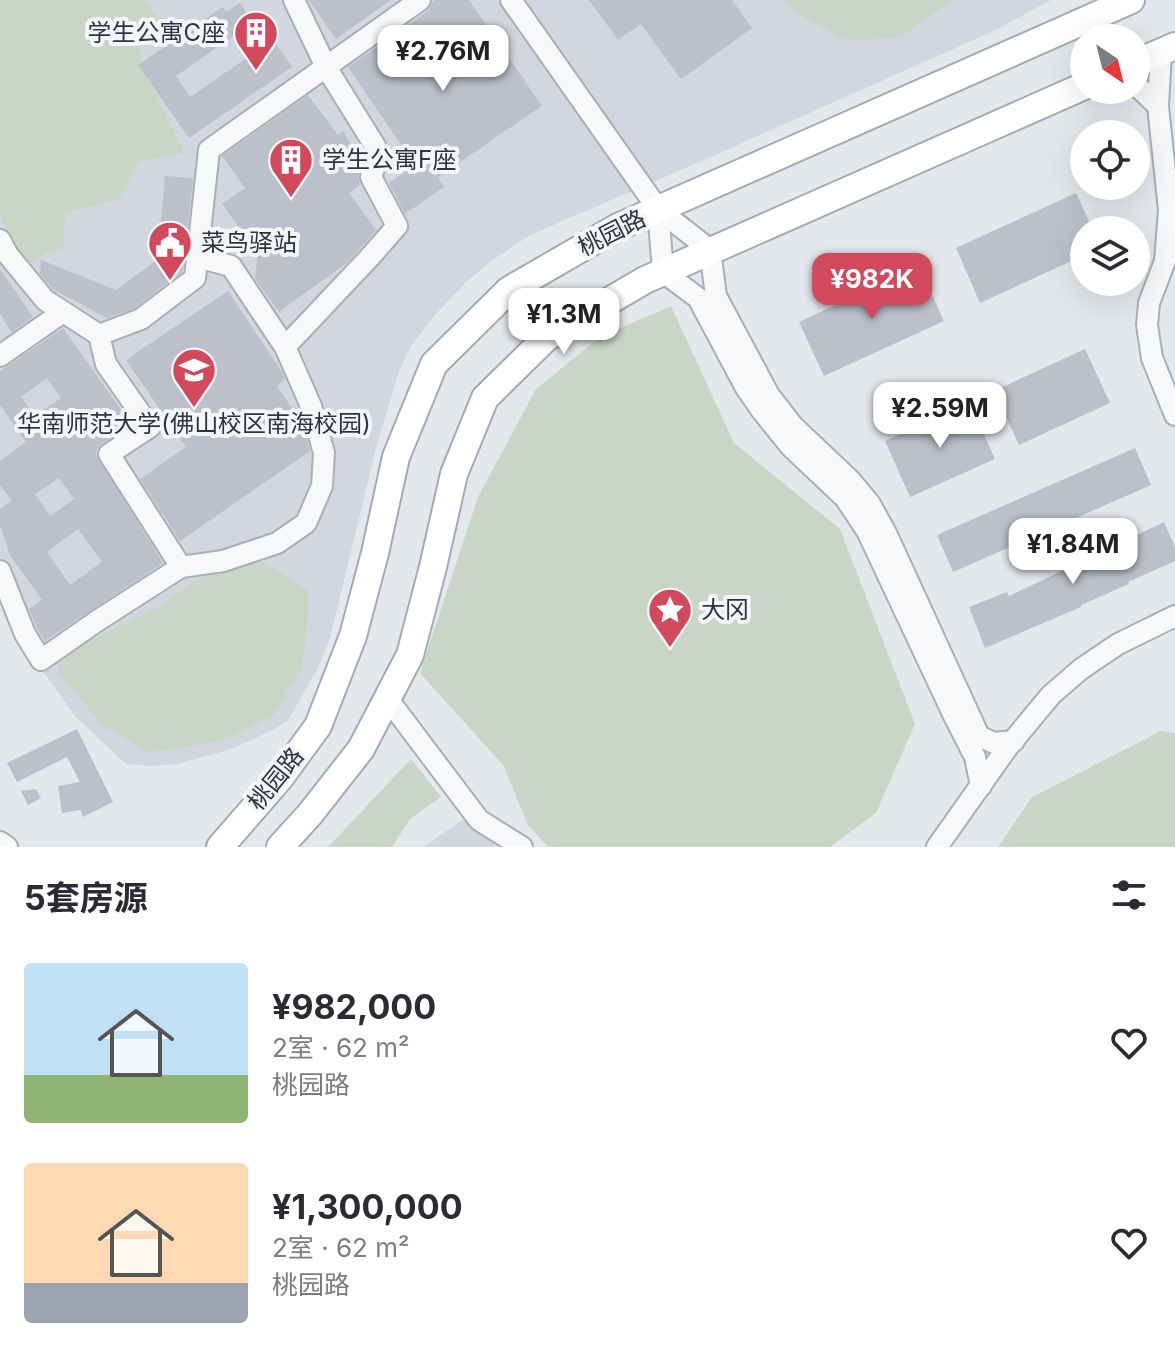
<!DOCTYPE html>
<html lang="zh">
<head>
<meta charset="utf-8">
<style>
	body { margin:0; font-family:Inter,"Noto Sans SC",sans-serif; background:#f7f7f7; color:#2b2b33; height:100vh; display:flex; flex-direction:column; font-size:30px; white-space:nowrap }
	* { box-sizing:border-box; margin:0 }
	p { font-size:26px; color:#7c7c81 }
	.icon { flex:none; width:44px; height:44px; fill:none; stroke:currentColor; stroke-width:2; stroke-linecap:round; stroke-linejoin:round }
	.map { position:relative; height:847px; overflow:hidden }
	.details { display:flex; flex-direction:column; background:#fff; flex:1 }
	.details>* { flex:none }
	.needle { width:52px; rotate:145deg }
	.fabs { position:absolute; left:1070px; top:24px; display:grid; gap:16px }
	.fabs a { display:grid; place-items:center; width:80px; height:80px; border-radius:50%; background:#fff; box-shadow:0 8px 32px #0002; font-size:40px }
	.price { position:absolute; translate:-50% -68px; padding:0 18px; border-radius:16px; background:#fff; color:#222; font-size:26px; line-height:52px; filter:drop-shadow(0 2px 4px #0008) }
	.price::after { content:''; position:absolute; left:50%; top:48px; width:24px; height:18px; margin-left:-12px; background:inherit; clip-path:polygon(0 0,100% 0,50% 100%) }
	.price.active { background:#d1495b; color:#fff }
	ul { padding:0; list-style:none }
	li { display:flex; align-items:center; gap:24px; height:200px; padding:0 24px }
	li span { display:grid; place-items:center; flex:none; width:224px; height:160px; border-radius:8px; color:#555 }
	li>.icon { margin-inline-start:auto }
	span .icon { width:96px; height:96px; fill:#fffc; stroke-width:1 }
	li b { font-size:34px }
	h2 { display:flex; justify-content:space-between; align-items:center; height:96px; padding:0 24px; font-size:34px }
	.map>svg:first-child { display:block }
	.built { fill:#d2d6de }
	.green { fill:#c9d6c5 }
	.building { fill:#bbc0ca; fill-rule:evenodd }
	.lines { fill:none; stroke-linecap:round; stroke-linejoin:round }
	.minor-casing { stroke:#a9aeb7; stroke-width:24 }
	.major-casing { stroke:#a3abb8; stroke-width:30 }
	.minor { stroke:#f7f8fa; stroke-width:20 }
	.major { stroke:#fff; stroke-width:26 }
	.labels { text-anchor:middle; stroke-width:8; stroke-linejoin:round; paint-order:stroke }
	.poi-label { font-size:24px; fill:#2b3445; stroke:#f4f6f9; text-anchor:start }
	.street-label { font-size:24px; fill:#2b3445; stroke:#f4f6f9 }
</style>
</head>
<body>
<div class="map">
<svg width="1175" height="847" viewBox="0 0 1175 847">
	<rect width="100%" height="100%" fill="#e4e7ec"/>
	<path class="built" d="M0,0h1051l-55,30 -308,137 -158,68 -36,24 -27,22 -34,36 -22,29 -12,25 -23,77 -46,190 -12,30 -30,52 -17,11 -43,19 -51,14 -28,2 -23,-2 -51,-48 -52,-73 -23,-53z
		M472,813l24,34h-72z"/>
	<path class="green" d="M0,0h144l17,23 -23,26 15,42 32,62 -46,8 -20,38 -54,14 -1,35 -20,6 -17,14 -27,-52z
		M784,0h166l-5,6 -45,31 -52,4 -56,-30z
		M671,306l63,137 106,86 75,195 -39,89 -46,34h-282l-20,-22 -25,-60 -83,-92 58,-176 58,-108 64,-52z
		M256,560l19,9 34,23 -3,45 -5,32 -28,47 -47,23 -35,7 -42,6 -46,-26 -44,-53v-21l35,-13 61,-30 40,-28z
		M1161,731l14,2v114h-177l34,-50z
		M411,759l30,38 -31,22 -18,28h-64z"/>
	<path class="building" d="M309,0h82l-55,39z
		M434,0h35l73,106 -104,71 6,10 -39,27 -16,-31 26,-18 -67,-98 80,-56z
		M589,0h143l20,28 -71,51 -40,-55 -23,16z
		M240,3l9,12 6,-1 37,53 -103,71 -51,-73 85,-58 3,5zM234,36l14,21 -58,40 -14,-21z
		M308,95l30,40 5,-4 19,32 -4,14 2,8 -11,8 27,37 -28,32 -69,50 -24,-33 3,-26 -36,-49 23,-16 -23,-32z
		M165,176l28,2 -10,93 -48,37 -28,10 -53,-28 -14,-16 1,-14 75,30 42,-31z
		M1076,193l17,37h-9v25l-104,48 -24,-55z
		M919,266l25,55 -120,55 -25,-54z
		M0,269l33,48 -21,15 -12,-18z
		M228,291l54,81 3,7 -8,7 25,37 8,28 -130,90 -40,-62 46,-32 -60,-87z
		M63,328l68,96 -30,20 -4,5 -1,6 67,108 -118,78 -8,-13 -8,-19 13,-9 -32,-45 -10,-30v-16l12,-8 -12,-16v-24l26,-19 -26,-37v-34zM47,378l14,20 -26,18 -14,-19zM59,478l15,21 -24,17 -15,-22zM78,529l24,33 -32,23 -23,-33z
		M1085,349l25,54 -91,42 -25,-54z
		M970,403l25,56 -85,38 -25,-56z
		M1135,448l16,37 -198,87 -16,-37z
		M1164,522l11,25v14l-47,21 1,2 -48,21v2l-96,41 -16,-41 38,-15 2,4z
		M77,729l36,73 -30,15 -3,-7 -18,3 -4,-27 22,-4 -13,-25 -50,25 -10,-19z
		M36,789l5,9 -13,7 -7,-14z"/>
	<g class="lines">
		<g class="minor-casing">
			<path id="minor" d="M511,0l147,209 52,41 6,46 53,99 24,31 57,54 20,24 16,29 93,203 15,7 20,-2
				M1161,52l-3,54 11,104 -4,51 -16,42 -2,22 5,33 23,57
				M1136,85l22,21
				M658,209l5,63 35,26 48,90 16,23 29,36 54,51 22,33 87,185 21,41 6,29
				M0,240l8,15 37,45 54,35 42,-16 54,-41 14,-128 211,-150
				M99,335l7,29 44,63 -41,27 72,113 42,-6 54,-18 29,-20 16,-37 2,-33 -13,-47 -26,-59 -54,-81 -34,-9
				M285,347l84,-89 28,-32 -26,-49 7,-20 -3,-11 -49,-79 -32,-67
				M0,356l63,-44
				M0,571l25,63 16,26 56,-39 84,-54
				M387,698l92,122 43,27
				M0,842l7,5
				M937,847l70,-99 44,-53 30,-26 37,-25 57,-28"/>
		</g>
		<g class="major-casing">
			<path id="major" d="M1136,63l39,-17
				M220,847l60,-69 38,-52 35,-90 22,-83 21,-96 38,-93 75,-74 109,-63 513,-227
				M280,847l30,-33 51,-65 49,-94 23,-88 21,-93 31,-76 61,-60 99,-58 439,-194"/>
		</g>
		<use href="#minor" class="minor"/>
		<use href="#major" class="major"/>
	</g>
	<defs>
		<g id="building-pin" transform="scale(2.3)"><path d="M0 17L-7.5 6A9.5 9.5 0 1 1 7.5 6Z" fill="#d1495b" stroke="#f4f6f9"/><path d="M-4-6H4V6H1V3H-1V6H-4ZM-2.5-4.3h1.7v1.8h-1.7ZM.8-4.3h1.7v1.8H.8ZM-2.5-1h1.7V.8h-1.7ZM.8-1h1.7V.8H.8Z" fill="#fff"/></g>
		<g id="civic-pin" transform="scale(2.3)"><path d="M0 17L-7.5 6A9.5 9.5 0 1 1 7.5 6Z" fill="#d1495b" stroke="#f4f6f9"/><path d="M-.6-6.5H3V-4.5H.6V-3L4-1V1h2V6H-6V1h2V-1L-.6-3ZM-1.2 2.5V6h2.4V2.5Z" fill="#fff"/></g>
		<g id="university-pin" transform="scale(2.3)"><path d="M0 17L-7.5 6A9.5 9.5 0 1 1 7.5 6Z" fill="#d1495b" stroke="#f4f6f9"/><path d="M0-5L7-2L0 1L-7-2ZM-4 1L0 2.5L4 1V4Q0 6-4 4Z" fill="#fff"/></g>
		<g id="sight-pin" transform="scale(2.3)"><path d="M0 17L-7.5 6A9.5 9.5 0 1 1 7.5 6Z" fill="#d1495b" stroke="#f4f6f9"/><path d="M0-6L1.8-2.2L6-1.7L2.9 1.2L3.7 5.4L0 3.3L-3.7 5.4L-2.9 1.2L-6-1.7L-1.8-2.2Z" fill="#fff"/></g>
	</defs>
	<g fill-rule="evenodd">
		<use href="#building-pin" x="256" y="33"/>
		<use href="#building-pin" x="291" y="160"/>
		<use href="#civic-pin" x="170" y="243"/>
		<use href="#university-pin" x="194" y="370"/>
		<use href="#sight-pin" x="670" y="610"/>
	</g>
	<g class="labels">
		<g class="poi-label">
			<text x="225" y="41" text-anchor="end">学生公寓C座</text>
			<text x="322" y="168">学生公寓F座</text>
			<text x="201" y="251">菜鸟驿站</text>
			<text x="194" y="432" text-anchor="middle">华南师范大学(佛山校区南海校园)</text>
			<text x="701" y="618">大冈</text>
		</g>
		<g class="street-label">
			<text transform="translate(612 233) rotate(-27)" y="8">桃园路</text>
			<text transform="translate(276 779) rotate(-51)" y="8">桃园路</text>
		</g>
	</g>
</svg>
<div class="fabs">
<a><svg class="needle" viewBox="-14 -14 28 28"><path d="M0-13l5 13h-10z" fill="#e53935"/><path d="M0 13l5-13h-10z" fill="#7c7c81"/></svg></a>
<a><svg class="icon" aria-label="locate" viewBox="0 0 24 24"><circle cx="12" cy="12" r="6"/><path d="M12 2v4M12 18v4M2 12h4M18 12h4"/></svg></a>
<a><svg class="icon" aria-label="layers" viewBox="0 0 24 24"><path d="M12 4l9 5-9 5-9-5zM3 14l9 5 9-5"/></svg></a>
</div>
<b class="price" style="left:443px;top:93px">¥2.76M</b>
<b class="price active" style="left:872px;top:321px">¥982K</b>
<b class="price" style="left:564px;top:356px">¥1.3M</b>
<b class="price" style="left:940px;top:450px">¥2.59M</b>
<b class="price" style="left:1073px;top:586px">¥1.84M</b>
</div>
<section class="details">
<h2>5套房源<svg class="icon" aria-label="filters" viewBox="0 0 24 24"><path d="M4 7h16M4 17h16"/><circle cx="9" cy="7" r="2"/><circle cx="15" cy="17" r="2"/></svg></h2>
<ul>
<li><span style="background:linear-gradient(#bfe0f5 70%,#8fb573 0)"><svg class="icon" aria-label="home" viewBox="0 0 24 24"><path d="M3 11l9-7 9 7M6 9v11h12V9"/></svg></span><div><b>¥982,000</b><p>2室 · 62 m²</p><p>桃园路</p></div><svg class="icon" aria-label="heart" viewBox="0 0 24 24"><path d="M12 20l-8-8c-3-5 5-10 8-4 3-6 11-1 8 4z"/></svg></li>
<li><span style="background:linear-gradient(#ffd9b3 75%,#9aa5b1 0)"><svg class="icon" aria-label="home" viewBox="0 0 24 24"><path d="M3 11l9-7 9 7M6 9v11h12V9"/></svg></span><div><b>¥1,300,000</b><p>2室 · 62 m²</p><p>桃园路</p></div><svg class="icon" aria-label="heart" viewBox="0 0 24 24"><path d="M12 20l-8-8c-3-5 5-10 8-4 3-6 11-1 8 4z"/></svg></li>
</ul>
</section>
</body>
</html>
